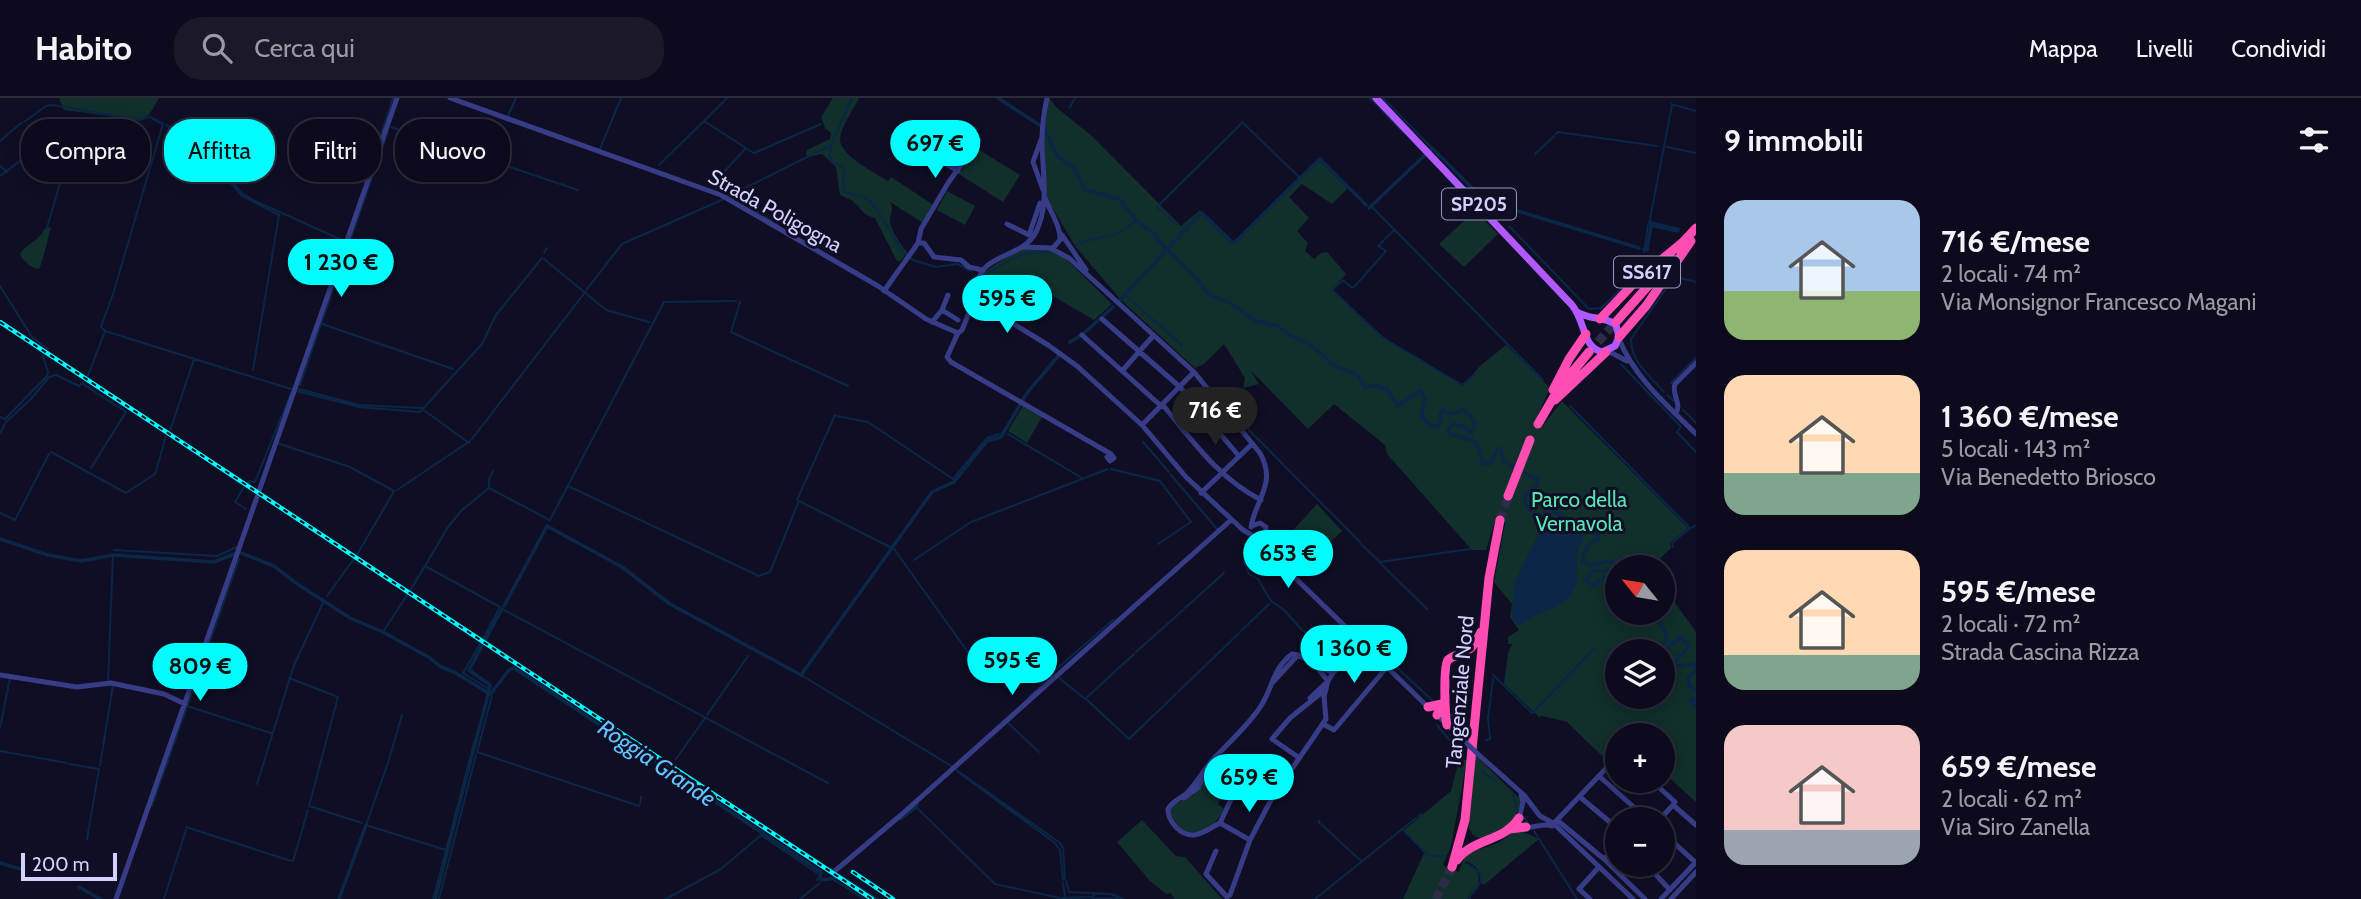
<!DOCTYPE html>
<html lang="it">
<head>
<meta charset="utf-8">
<style>
	body { margin:0; font-family:Cabin,sans-serif; background:#1a1829; color:#f1f3f6; height:100vh; display:flex; flex-direction:column; font-size:26px; white-space:nowrap }
	* { box-sizing:border-box; margin:0 }
	p { font-size:23px; color:#9a9aa3 }
	.icon { flex:none; width:38px; height:38px; fill:none; stroke:currentColor; stroke-width:2; stroke-linecap:round; stroke-linejoin:round }
	.map { position:relative; flex:1; overflow:hidden }
	.panel { display:flex; flex-direction:column; background:#0c0a1c; width:665px }
	.panel>* { flex:none }
	.top-card { position:absolute; left:21px; top:21px; width:665px; height:63px; display:flex; gap:14px }
	.needle { width:46px; rotate:300deg }
	.tools { position:absolute; left:1605px; top:457px; display:grid; gap:14px }
	.tools a { display:grid; place-items:center; width:70px; height:70px; border-radius:50%; background:#0c0a1c; box-shadow:0 4px 18px #0003,0 0 0 2px #2c2b3b; font-size:35px }
	.scale { position:absolute; left:21px; bottom:18px; width:96px; box-sizing:border-box; padding-left:7px; border:4px solid #d3d2ff; border-top:0; font-size:19px; line-height:24px; white-space:nowrap; color:#d3d2ff; -webkit-text-stroke:5px #100e25; paint-order:stroke }
	.price { position:absolute; translate:-50% -60px; padding:0 16px; border-radius:24px; background:#00fcfd; color:#111; font-size:23px; line-height:46px; filter:drop-shadow(0 2px 4px #0008) }
	.price::after { content:''; position:absolute; left:50%; top:42px; width:21px; height:16px; margin-left:-10px; background:inherit; clip-path:polygon(0 0,100% 0,50% 100%) }
	.price.on { background:#222; color:#fff }
	ul { padding:0; list-style:none }
	li { display:flex; align-items:center; gap:21px; height:175px; padding:0 28px }
	li span { display:grid; place-items:center; flex:none; width:196px; height:140px; border-radius:21px; color:#555 }
	li>.icon { margin-inline-start:auto }
	span .icon { width:84px; height:84px; fill:#fffc; stroke-width:1 }
	li b { font-size:30px }
	h2 { display:flex; justify-content:space-between; align-items:center; height:84px; padding:0 28px; font-size:30px }
	.chip { padding:0 24px; border-radius:28px; background:#0c0a1c; box-shadow:0 4px 18px #0003,0 0 0 2px #2c2b3b; font-size:24px; line-height:63px }
	.chip.on { background:#00fcfd; color:#111 }
	header { display:flex; align-items:center; gap:42px; box-sizing:border-box; height:98px; padding:0 35px; background:#0c0a1c; border-bottom:2px solid #2c2b3b }
	header strong { font-size:33px }
	nav { display:flex; gap:38px; margin-inline-start:auto; font-size:24px }
	.search { width:490px; height:63px; background:#1a1829; display:flex; align-items:center; gap:18px; box-sizing:border-box; padding:0 24px; border-radius:28px; color:#9a9aa3; font-size:26px }
	main { display:flex; flex:1; min-height:0 }
	.map>svg:first-child { display:block }
	.green { fill:#112f2b; fill-rule:evenodd }
	.water { fill:#0a2748 }
	.lines { fill:none; stroke-linecap:round; stroke-linejoin:round }
	.stream { stroke:#0a2748; stroke-width:2 }
	.canal { stroke:#0a2748; stroke-width:3.5 }
	.highway-tunnel { stroke:#2d2b46; stroke-width:9; stroke-dasharray:9 4.5; stroke-linecap:butt }
	.minor { stroke:#373c86; stroke-width:5 }
	.major { stroke:#b159ff; stroke-width:7 }
	.highway { stroke:#ff4db3; stroke-width:9 }
	.rail-casing { stroke:#00fcfd; stroke-width:4.5 }
	.rail { stroke:#100e25; stroke-width:2; stroke-dasharray:5; stroke-linecap:butt }
	.minor-bridge { stroke:#373c86; stroke-width:5 }
	.labels { text-anchor:middle; stroke-width:6; stroke-linejoin:round; paint-order:stroke }
	.shield { fill:#100e25; stroke:#9897be; stroke-width:2 }
	.shield-label { font-size:19px; font-weight:bold; fill:#d3d2ff }
	.street-label { font-size:21px; fill:#d3d2ff; stroke:#100e25 }
	.park-label { font-size:21px; fill:#5ae3b4; stroke:#100e25 }
	.water-label { font-size:23px; font-style:italic; fill:#60c4ff; stroke:#100e25 }
</style>
</head>
<body>
<header>
<strong>Habito</strong>
<div class="search"><svg class="icon" aria-label="search" viewBox="0 0 24 24"><circle cx="10" cy="10" r="6"/><path d="M15 15l6 6"/></svg>Cerca qui</div>
<nav><a>Mappa</a><a>Livelli</a><a>Condividi</a></nav>
</header>
<main>
<div class="map">
<svg width="1696" height="801" viewBox="0 0 1696 801">
	<rect width="100%" height="100%" fill="#100e25"/>
	<path class="green" d="M59,0h100l-10,17 -10,5 -75,-10z
		M833,0h26c-6,12 -17,27 -19,40 -2,17 36,35 48,43l3,-4 44,29 -12,17 -33,-21c4,8 1,9 0,17 -1,9 11,26 17,33l-6,9h-4l-22,-43 -9,-3 -13,-14 -13,-6 -4,-28 -14,-13 -14,3 -2,-3 1,-4 23,-11 1,-6 -6,-5 -4,-11z
		M1049,0l7,9 37,30 88,89 19,-16 35,34 85,-86 29,29 -17,17 -30,-20 -13,13 20,21 -12,13 11,12 -3,8 9,8 7,-6 6,-1 19,22 -14,16 55,50 76,46 16,-19 27,-22 44,43 -16,35 8,4 20,-26 126,127 -18,15 1,5 -20,19h-34v45h45l1,-26 33,46v170l-33,-30 -1,-37h-45v7l-15,14 -35,-34 -25,-6 -3,1 -35,-33 4,-31 4,-9h-4v-7l11,-7 -9,-13 2,-13 -18,-22 11,-59 -10,-2 -9,29h-14l-85,-96 -2,-9 -51,-41 -26,25 -57,-58 8,13 -16,4 2,-10 -21,-34 -20,20 -9,4 -74,-68 -46,-54 -29,-49 -3,-60zM1617,553h45v45h-45z
		M976,50l44,27 -17,27 -44,-28z
		M947,93l28,15 -10,19 -28,-15z
		M1475,113l23,23 -34,33 -25,-23z
		M51,129c-4,14 -7,31 -12,42 -6,0 -17,-8 -19,-15 9,-13 18,-11 25,-26z
		M1025,150l24,2 15,7 48,47 -18,16 -55,-32 -56,-15 28,-19z
		M1023,308l19,11 -15,26 -19,-12z
		M1317,406l25,27 -31,30 -25,-23z
		M474,641l2,4 -39,156h-4z
		M1475,657l46,45c-4,23 -20,30 -40,39l-8,-4 -4,-7z
		M1459,662h8l-16,86 -8,19 16,7c9,-24 8,-19 31,-26 25,-8 17,-24 49,-7l-54,45h-3c0,-12 -5,-18 -16,-23l-1,2c11,6 16,10 13,23l-10,10v3h-65l21,-46 -20,-23 47,-39z
		M1208,675l19,13 -9,18 6,5c-12,27 -45,35 -54,1l2,-5 22,-10z
		M1142,722l34,36 9,1 37,42h-47l-5,-6 -4,1 -16,-13 -33,-39z"/>
	<path class="water" d="M1545,423h12l25,13 2,5c-3,6 -7,9 -7,15 -1,11 2,23 -2,33 -11,26 -37,21 -53,38h-4l-6,-7 2,-35z"/>
	<g class="lines">
		<path class="stream" d="M852,0l-18,40 -5,17 3,6 13,8 -2,12 2,11 23,7 10,12 24,40 11,9 23,7 21,-3 14,7
			M1370,0l34,35
			M1383,0l49,50
			M1671,6l25,7
			M1070,9l5,-9
			M508,18l8,-18
			M705,22l22,-22
			M24,24l22,-16 7,-1 86,15 11,-3 13,7 -49,167 -13,36 4,4
			M1242,24l58,56
			M166,27l30,14 46,54 11,7 91,41
			M391,29l187,63
			M1556,36l2,-2 99,14
			M184,38l14,9 44,51 37,19 -26,155
			M0,43l21,-18
			M1667,49l29,6
			M600,51l21,-51
			M747,51l7,4 67,-29
			M1535,56l19,-18
			M659,67l45,-44 42,27 -35,38c24,9 46,26 68,40
			M0,68l7,6
			M369,72l24,-72
			M0,78l52,-39 7,-3 14,4 -26,90
			M727,99l104,-52
			M1371,108l172,174
			M1650,124l29,7
			M1176,126l-19,-17 84,-83
			M1649,126l23,-119
			M1509,128l80,83 12,-1 47,-45
			M1381,145l13,-13
			M1076,147c14,-8 32,-6 46,-14 6,-4 8,-8 15,-10
			M1380,147l-2,1 8,5 -31,35 -3,2 -9,-8 -11,10 50,47 80,48 13,-11
			M1644,154l4,-26
			M544,155l3,-5
			M544,161l62,51 43,12
			M1644,162l10,-1
			M984,177c25,-13 33,-24 64,-23
			M1680,180l16,4
			M0,188l32,51 16,12
			M587,191l35,-45 102,-45
			M1125,197l57,50
			M740,204l-9,30 117,54
			M322,226l131,45
			M1621,266l60,63 -4,5 19,20
			M87,280l18,-47 186,58
			M1671,285l25,-25
			M83,286l43,28 -35,56
			M300,287l88,-253
			M299,291l60,16 62,3 48,35
			M297,293l62,16 61,5 62,-68 14,-29 46,-57
			M1664,294c-14,-16 -34,-31 -33,-53l41,-59
			M1667,297l7,6
			M1570,308l2,2
			M1573,311l116,118
			M1683,312l13,13
			M837,318l31,6 85,57 34,-41 12,-4
			M0,319l5,2 42,-43 1,-4 -5,-16
			M6,324l25,-23 18,-22 7,-2 23,11 4,-4
			M1244,327l116,117
			M170,333l24,-72
			M0,335l5,-9
			M1008,336l74,44
			M472,341l114,-148
			M1143,344l26,30
			M277,345l73,24 44,24 -37,64
			M51,354l75,41 29,-19 11,-38
			M1111,371l49,12 31,41 -33,22
			M1171,377l47,55
			M248,385l2,-2 5,1 36,-89
			M568,388l191,90 11,-4 29,-71 95,48 81,113
			M244,389l-9,15 11,7
			M489,389v-8l4,-8
			M397,392l73,-49
			M797,402l38,-85
			M0,415l15,7 34,-66
			M547,421l3,1 114,-218 72,-1
			M1691,430l5,-3
			M1361,446l19,18 90,-13
			M1673,449l-1,-4 18,-15
			M114,452l103,6 20,-9
			M914,462l57,-38 137,-53
			M1244,464l5,12 9,5 13,22 13,9 18,20 35,24 8,2
			M1380,465l47,46
			M425,468l75,41 -17,32
			M410,493l38,-64 13,-16 28,-23 57,30
			M327,498l26,-36
			M1185,510l39,-35
			M502,511l326,174
			M383,534l24,-37
			M480,546l-17,29 26,16
			M1376,550l58,54
			M1136,554l47,-42
			M801,577l152,92
			M1493,577l39,38 63,-65
			M1058,579l27,22 49,-45
			M289,580l49,19 -29,109 53,17
			M108,582l5,-125
			M492,593l2,1
			M1178,594l91,-88
			M492,598l-15,56 162,54
			M1029,599l22,-20 2,-5 60,-52
			M1086,601l43,40 47,-45
			M187,608l84,27
			M1450,616l15,10
			M402,617l-14,48 -22,62 80,25
			M707,617l41,-59
			M1007,624l32,30
			M1437,627l24,29
			M0,630l10,-50
			M1486,642l4,-1 -2,-21 5,-39
			M0,653l67,12
			M676,661l29,-41
			M69,666l30,5 -12,70
			M100,668l13,-81
			M955,671l105,74 3,5 2,31
			M1482,673l14,11
			M958,674l97,71 5,7 3,30
			M257,686l37,-119 29,-62
			M1513,697l4,13
			M640,706l1,-7
			M918,706l-2,3 79,77 65,14
			M152,708l87,-247
			M1418,719l3,-3
			M1524,719l3,5
			M1319,725v-2
			M1321,726l40,37
			M186,729l105,34
			M1403,732l25,25
			M1534,733l43,68
			M1431,758h14
			M293,763l15,-51
			M1468,766c19,11 15,20 1,33l1,2
			M838,776l40,25
			M708,778l13,-7 40,-34 59,40 -3,5
			M834,782l31,19
			M1066,783l3,11 42,2 12,5
			M1063,785l2,13
			M1062,800l30,-1 3,-3
			M1093,800l25,1
			M164,801l22,-69
			M439,801l37,-144
			M666,801l40,-22
			M800,801l20,-16
			M1315,801l101,-81"/>
		<path class="canal" d="M998,0l46,30 13,27 18,14 9,20 35,10 18,22 15,11 13,15
			M1430,52l2,-2 53,53 154,47
			M1299,81l21,-20 46,46
			M1369,110l57,-54
			M1651,127l27,6
			M1644,151l3,1 4,-23
			M1168,152l29,29 11,15 22,9 26,18 22,5 11,9 21,9 25,22 22,9 8,12 12,-1 11,4 10,16 22,-15 5,8 -4,17 7,7 9,4 4,-7 -1,-5 3,-5 10,4 10,-4 7,5 5,9 -4,9 -8,-7 -10,-2 -5,6 2,4c24,8 28,1 32,29l8,1 8,-16 3,2 2,11 35,19 -1,5 -12,10c-1,11 5,16 14,21l13,-6 29,19 17,6v5h-3l-9,9 -4,12 8,4 22,-4 4,7 -1,3h-23l-7,10 9,4 10,-7 10,-1 3,6
			M1120,202l80,-86 2,-1 30,29h3l62,-61
			M1084,235l29,-26
			M1070,244l10,-6
			M0,441l48,16 34,6 31,-6 101,7 23,-9
			M241,455l33,13 22,17 54,35 33,14 47,26 11,9 13,5 36,22
			M504,508l43,-80 75,41 48,37 131,71 131,-183 22,-10 33,-41 14,-4 26,-44 33,-39
			M1652,514l13,20 2,9 -6,4v3h6l14,-11 7,8 -1,4 -14,14 6,3 14,-2 3,3
			M485,542l17,-31
			M482,548l-13,24 21,15 -1,5
			M1696,571l-8,10 1,7 7,4
			M492,594l17,-22 5,-2 307,204 -1,7
			M1696,602l-4,-2 -2,3 6,5
			M900,721l16,-12
			M0,765l24,7
			M822,782l13,-2
			M79,789l21,12
			M339,801l27,-74
			M434,801l54,-204"/>
		<path class="highway-tunnel" d="M1589,254l27,-30
			M1500,422l8,-24
			M1436,801l16,-32"/>
		<path class="minor" d="M450,0l271,97 157,91 48,33 32,14 4,-3 11,-27 4,-4
			M1042,39l-9,25 10,28
			M941,42l-10,15 27,16
			M1007,126l22,11 11,-32
			M1062,137l24,35
			M918,145l3,-14 27,-46 31,-43
			M1022,149l31,1 7,-8c1,-13 -10,-29 -15,-42
			M1050,150l19,10 125,114 66,81c17,31 -4,45 -9,74
			M884,193l34,-48h6l10,14 27,3 8,7 13,3
			M977,201l4,5 67,41 29,21 65,59 44,52 57,53 7,4 179,174
			M977,201c-5,-50 43,-36 59,-67 14,-28 6,-62 6,-91 0,-15 2,-29 5,-43
			M942,212l16,10
			M1102,221l78,68 59,69
			M932,224l10,-12 6,-15
			M958,235l-11,24 4,5 160,92
			M1082,237l78,70
			M1619,241c15,38 48,66 77,95
			M1608,253l19,10
			M1122,273l31,-35
			M1162,306c30,36 56,74 99,96
			M1676,315c6,-10 -5,-19 -1,-29l21,-21
			M1142,327l52,-53
			M1111,356l3,4 -4,3 -3,-4z
			M259,393l138,-393
			M1201,395l51,-49
			M1252,428l8,-3 6,4 -2,21
			M1315,567l13,16
			M0,577l77,12 34,-4 53,11 21,10
			M1273,584l25,-27
			M1310,600l18,-17
			M1436,616l22,21
			M1323,626l11,6 53,-63
			M1634,637h5
			M1480,658l44,39 16,21 13,7 80,76
			M1298,659l-26,-18 18,-21 36,-29
			M1599,678l48,43
			M1651,682l24,22 -2,3 23,20
			M1580,699l37,31
			M1184,700l14,-10 6,-14
			M1519,721l4,-17 -2,-7
			M1660,721l13,-14
			M1557,722l47,39 41,40
			M1556,723l61,-64
			M1220,725c-8,4 -17,11 -26,12 -13,1 -26,-13 -26,-26 5,-9 13,-10 20,-17 10,-11 17,-24 27,-35 16,-16 31,-30 44,-48 14,-19 12,-39 33,-55l6,1 35,18
			M1220,725l30,17
			M1220,725l13,-28
			M1525,729c9,2 17,-5 27,-1
			M1662,734l34,31
			M1216,753l-10,23 21,23 3,-2 20,-55 22,-42 54,-79 -2,-22 4,-16 5,-8 29,-31
			M1604,761l13,-13
			M1646,766l24,26
			M836,772l65,-55 330,-295
			M116,801l141,-402
			M1590,801l-11,-10 20,-22
			M1661,801l35,-37
			M1671,801l25,-27"/>
		<path class="major" d="M1376,0l196,207c14,17 10,42 30,47l13,-6 4,-9 -3,-12c-11,-9 -25,-5 -37,-12"/>
		<path class="highway" d="M1600,221l37,-39 46,-38 13,-14
			M1616,224l56,-63
			M1619,239l27,-31 45,-65
			M1553,292l16,-31 17,-25
			M1555,302l51,-48
			M1538,326l21,-36 30,-36
			M1508,398l22,-56
			M1428,609l14,-3
			M1437,617l8,-15
			M1447,627c-2,-8 -4,-60 1,-65 5,-5 10,-4 15,-7 9,-3 14,-13 18,-21
			M1510,731l16,-2
			M1457,762c16,-22 47,-18 62,-42
			M1452,769l13,-47 24,-242 11,-58"/>
		<g class="rail-casing">
			<path id="rail" d="M0,224l872,577
				M853,774l40,27"/>
		</g>
		<use href="#rail" class="rail"/>
		<path class="minor-bridge" d="M1458,637l22,21"/>
	</g>
	<g class="labels">
		<g class="shield">
			<rect x="1442" y="90.5" width="74" height="31" rx="5"/>
			<rect x="1614" y="158.5" width="66" height="31" rx="5"/>
		</g>
		<g class="shield-label">
			<text x="1479" y="113">SP205</text>
			<text x="1647" y="181">SS617</text>
		</g>
		<g class="street-label">
			<text transform="translate(775 113) rotate(29)" y="7">Strada Poligogna</text>
			<text transform="translate(1460 594) rotate(-85)" y="7">Tangenziale Nord</text>
		</g>
		<g class="park-label">
			<text x="1579" y="409">Parco della<tspan x="1579" dy="24">Vernavola</tspan></text>
		</g>
		<g class="water-label">
			<text transform="translate(657 665) rotate(34)" y="8">Roggia Grande</text>
		</g>
	</g>
</svg>
<div class="tools">
<a><svg class="needle" viewBox="-14 -14 28 28"><path d="M0-13l5 13h-10z" fill="#e53935"/><path d="M0 13l5-13h-10z" fill="#9a9aa3"/></svg></a>
<a><svg class="icon" aria-label="layers" viewBox="0 0 24 24"><path d="M12 4l9 5-9 5-9-5zM3 14l9 5 9-5"/></svg></a>
<a>+</a>
<a>−</a>
</div>
<div class="scale">200 m</div>
<b class="price" style="left:935px;top:82px">697 €</b>
<b class="price" style="left:341px;top:201px">1 230 €</b>
<b class="price" style="left:1007px;top:237px">595 €</b>
<b class="price on" style="left:1215px;top:349px">716 €</b>
<b class="price" style="left:1288px;top:492px">653 €</b>
<b class="price" style="left:1354px;top:587px">1 360 €</b>
<b class="price" style="left:1012px;top:599px">595 €</b>
<b class="price" style="left:200px;top:605px">809 €</b>
<b class="price" style="left:1249px;top:716px">659 €</b>
<div class="top-card">
<a class="chip">Compra</a>
<a class="chip on">Affitta</a>
<a class="chip">Filtri</a>
<a class="chip">Nuovo</a>
</div>
</div>
<section class="panel">
<h2>9 immobili<svg class="icon" aria-label="filters" viewBox="0 0 24 24"><path d="M4 7h16M4 17h16"/><circle cx="9" cy="7" r="2"/><circle cx="15" cy="17" r="2"/></svg></h2>
<ul>
<li><span style="background:linear-gradient(#a9c7e8 65%,#8fb573 0)"><svg class="icon" aria-label="home" viewBox="0 0 24 24"><path d="M3 11l9-7 9 7M6 9v11h12V9"/></svg></span><div><b>716 €/mese</b><p>2 locali · 74 m²</p><p>Via Monsignor Francesco Magani</p></div></li>
<li><span style="background:linear-gradient(#ffd9b3 70%,#7fa58c 0)"><svg class="icon" aria-label="home" viewBox="0 0 24 24"><path d="M3 11l9-7 9 7M6 9v11h12V9"/></svg></span><div><b>1 360 €/mese</b><p>5 locali · 143 m²</p><p>Via Benedetto Briosco</p></div></li>
<li><span style="background:linear-gradient(#ffd9b3 75%,#7fa58c 0)"><svg class="icon" aria-label="home" viewBox="0 0 24 24"><path d="M3 11l9-7 9 7M6 9v11h12V9"/></svg></span><div><b>595 €/mese</b><p>2 locali · 72 m²</p><p>Strada Cascina Rizza</p></div></li>
<li><span style="background:linear-gradient(#f6c9c9 75%,#9aa5b1 0)"><svg class="icon" aria-label="home" viewBox="0 0 24 24"><path d="M3 11l9-7 9 7M6 9v11h12V9"/></svg></span><div><b>659 €/mese</b><p>2 locali · 62 m²</p><p>Via Siro Zanella</p></div></li>
</ul>
</section>
</main>
</body>
</html>
